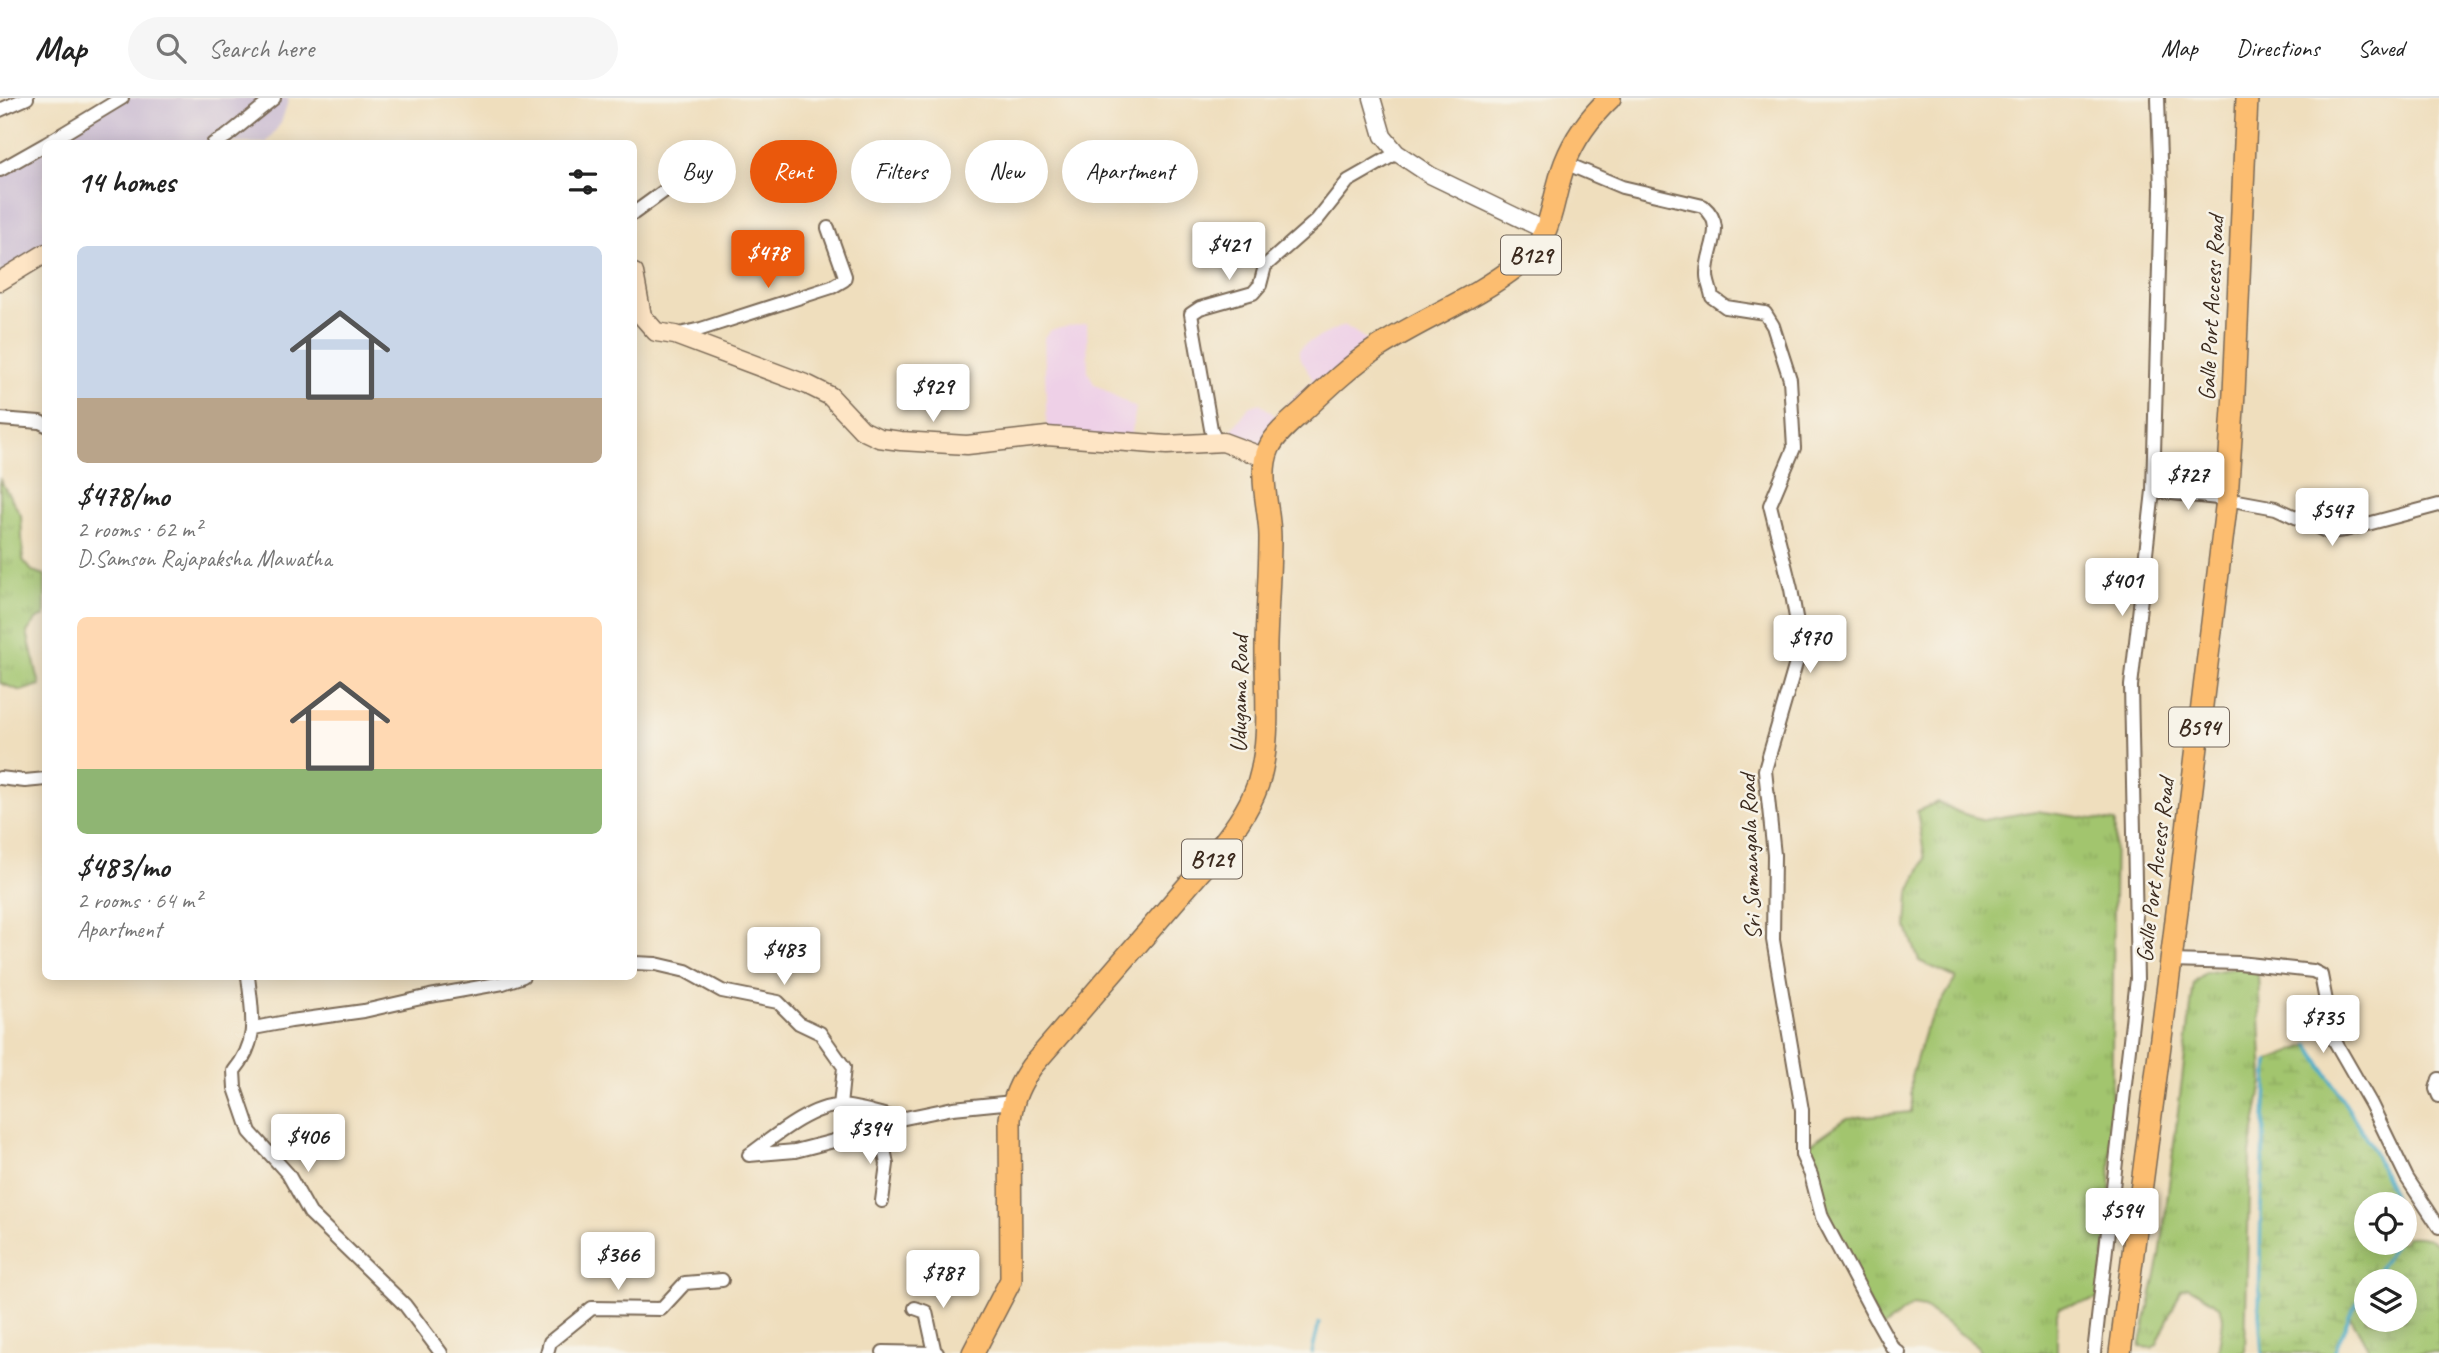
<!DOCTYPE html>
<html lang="en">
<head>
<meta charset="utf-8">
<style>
	body { margin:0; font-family:Caveat,sans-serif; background:#f6f6f6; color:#222; height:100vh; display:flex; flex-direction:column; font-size:26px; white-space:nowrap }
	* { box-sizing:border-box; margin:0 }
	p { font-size:23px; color:#767676 }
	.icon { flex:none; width:38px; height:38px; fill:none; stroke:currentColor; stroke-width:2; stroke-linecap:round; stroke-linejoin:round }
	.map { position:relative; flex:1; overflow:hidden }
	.sheet { position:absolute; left:42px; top:42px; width:595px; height:840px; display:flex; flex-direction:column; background:#fff; border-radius:10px; box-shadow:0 4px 18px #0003 }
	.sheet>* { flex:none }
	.hud { position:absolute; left:658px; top:42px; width:665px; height:63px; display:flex; gap:14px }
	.buttons { position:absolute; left:2354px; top:1094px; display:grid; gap:14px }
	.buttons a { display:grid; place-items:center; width:63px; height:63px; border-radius:50%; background:#fff; box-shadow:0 4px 18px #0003; font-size:35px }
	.price { position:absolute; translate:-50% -60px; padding:0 16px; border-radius:7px; background:#fff; color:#222; font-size:23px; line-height:46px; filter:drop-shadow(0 2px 4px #0008) }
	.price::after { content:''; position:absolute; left:50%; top:42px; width:21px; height:16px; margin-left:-10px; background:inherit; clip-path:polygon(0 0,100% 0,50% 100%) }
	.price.on { background:#ea580c; color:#fff }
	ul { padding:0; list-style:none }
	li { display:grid; align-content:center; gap:14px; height:371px; padding:0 35px }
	li span { display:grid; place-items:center; height:217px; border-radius:10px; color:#555 }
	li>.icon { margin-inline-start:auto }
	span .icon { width:126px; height:126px; fill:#fffc; stroke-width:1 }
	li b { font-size:30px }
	h2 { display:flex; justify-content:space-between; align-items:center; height:84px; padding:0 35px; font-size:30px }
	.pill { padding:0 24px; border-radius:32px; background:#fff; box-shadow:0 4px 18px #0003; font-size:24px; line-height:63px }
	.pill.on { background:#ea580c; color:#fff }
	header { display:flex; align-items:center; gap:42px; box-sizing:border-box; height:98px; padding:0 35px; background:#fff; border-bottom:2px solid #e0e0e0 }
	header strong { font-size:33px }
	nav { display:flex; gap:38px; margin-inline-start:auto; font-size:24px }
	.search { width:490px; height:63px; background:#f6f6f6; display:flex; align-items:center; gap:18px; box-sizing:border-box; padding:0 24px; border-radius:38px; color:#767676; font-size:26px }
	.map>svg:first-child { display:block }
	.built { fill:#eed0e7 }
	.industrial { fill:#ccbed3 }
	.grass { fill:url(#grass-tufts); stroke:#6e7846; stroke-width:2 }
	.wetland { fill:url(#wetland-marsh); stroke:#6e7846; stroke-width:2; fill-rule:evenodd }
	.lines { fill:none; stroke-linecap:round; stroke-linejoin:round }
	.stream { stroke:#49abc8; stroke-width:3.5 }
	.minor-casing { stroke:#7a6956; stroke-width:16 }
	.tertiary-casing { stroke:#7a6956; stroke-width:19 }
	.secondary-casing { stroke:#7a6956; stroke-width:21 }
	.primary-casing { stroke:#7a6956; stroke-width:24 }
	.minor { stroke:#fff; stroke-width:12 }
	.tertiary { stroke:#fff; stroke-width:16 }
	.secondary { stroke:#fee5c5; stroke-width:18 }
	.primary { stroke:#fcbd6f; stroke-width:21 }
	.labels { text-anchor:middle; stroke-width:5; stroke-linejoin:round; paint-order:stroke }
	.shield { fill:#f7f3e8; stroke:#73665b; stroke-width:2 }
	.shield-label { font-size:23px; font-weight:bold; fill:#3b2a1e }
	.street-label { font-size:24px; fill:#3b2a1e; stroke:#f7f3e8 }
</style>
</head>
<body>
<header>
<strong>Map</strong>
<div class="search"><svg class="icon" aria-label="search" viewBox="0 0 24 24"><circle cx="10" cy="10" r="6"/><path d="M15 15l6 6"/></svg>Search here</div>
<nav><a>Map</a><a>Directions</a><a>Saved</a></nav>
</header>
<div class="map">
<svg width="2439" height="1255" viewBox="0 0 2439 1255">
	<defs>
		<pattern id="grass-tufts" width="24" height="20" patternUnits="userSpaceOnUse" patternTransform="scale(1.75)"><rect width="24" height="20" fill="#a2c56e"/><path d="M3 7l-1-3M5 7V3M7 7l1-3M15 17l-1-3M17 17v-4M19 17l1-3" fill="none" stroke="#8ca95f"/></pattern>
		<pattern id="wetland-marsh" width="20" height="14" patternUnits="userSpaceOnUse" patternTransform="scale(1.75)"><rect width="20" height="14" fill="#a2c56e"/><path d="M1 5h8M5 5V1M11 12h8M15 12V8" fill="none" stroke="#8ca95f"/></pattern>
	</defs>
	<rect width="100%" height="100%" fill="#f7f3e8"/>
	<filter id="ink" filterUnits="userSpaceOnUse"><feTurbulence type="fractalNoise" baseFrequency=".0143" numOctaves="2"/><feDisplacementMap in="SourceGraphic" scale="14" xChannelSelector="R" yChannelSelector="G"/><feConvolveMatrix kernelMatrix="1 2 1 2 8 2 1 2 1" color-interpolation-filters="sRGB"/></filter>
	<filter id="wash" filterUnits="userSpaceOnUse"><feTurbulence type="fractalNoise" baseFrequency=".00686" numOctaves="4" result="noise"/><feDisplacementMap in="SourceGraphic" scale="28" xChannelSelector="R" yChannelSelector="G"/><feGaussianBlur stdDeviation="1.57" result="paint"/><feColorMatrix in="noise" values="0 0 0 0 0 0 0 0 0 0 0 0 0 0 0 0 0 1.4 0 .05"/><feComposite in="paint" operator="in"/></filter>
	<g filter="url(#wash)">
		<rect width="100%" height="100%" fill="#efdebd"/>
		<path class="built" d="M1087,225l1,48 6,13 42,24 -6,34 -83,-6 -3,-99 7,-7z
			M1344,227l34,22 -112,111 -43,-16 26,-35 11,-4 15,13 38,-36 -14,-25v-5l6,-6z"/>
		<path class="industrial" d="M122,0h167l-8,25 -15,20 -220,1z
			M45,46v109l-45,28v-111z"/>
		<path class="grass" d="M0,382l21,35 2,45 9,11 13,4v41l-8,3 -10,13 13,53 -19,6 -21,-8z
			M1938,704l20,10 26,8 52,-9 79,11 -5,385 -11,92 -39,8 -3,6v40h-76l-4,-7 -53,-39 -11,-2 -32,24 -67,-139 -4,-46 37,-26 64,-6v-35l14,-47 31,-52 -37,-17 -12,-34 2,-33 16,-35 -8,-48z
			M2248,868l10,8 5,108 -13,71 -5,200h-27c7,-48 13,-41 -30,-66l-7,3 -24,54 -5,4 -12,-1 20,-90 34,-275 11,-9z"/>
		<path class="wetland" d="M2309,947l61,99 27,60h-31v38h38l1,-5c13,-1 24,-1 34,9v107h-68l-21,-38 -17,38h-71l-3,-40 2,-111 7,-141zM2366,1183h38v39h-38z"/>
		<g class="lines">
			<path class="stream" d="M2309,947l61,99 27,60
				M2371,1183l25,-39
				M1312,1255l7,-30
				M2262,1255l-3,-40 2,-111 7,-141
				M2334,1255l16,-39 16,-25"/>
		</g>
	</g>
	<g filter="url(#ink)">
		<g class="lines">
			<g class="minor-casing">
				<path id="minor" d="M0,12l27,-12
					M46,46l76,-46
					M213,46l14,-8 47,-38
					M1565,65l57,24 81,19c25,21 3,43 4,69 0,7 4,15 5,22l14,10 39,6 8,13 17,53 4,69 -24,57 21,84 10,57 -36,124 9,85 -1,85 29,170v45l9,20 11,42 52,98 18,32 7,6
					M0,72l46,-26
					M634,115l47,-34 16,-5
					M675,237l26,-6 131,-42 12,-7 1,-4 -17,-48
					M0,321l40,3 6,3
					M1223,344l-8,-3 -4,-10 -20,-115 9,-6 53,-15 7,-8 5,-19 52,-46 31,-39 49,-28
					M2153,393l74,8 49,9 52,24 17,-2 94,-25
					M0,680l25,3 21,-2
					M2171,863l68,2 74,8 8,4 12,63 38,66 36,74 32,49
					M634,865l22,1 30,7 36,20 56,11 21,21 21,10 24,34 -4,39
					M248,878c4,38 12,64 -14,95l1,17 15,44 38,42 22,39 95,92 36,48
					M254,930l37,-7 73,-10 66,-15 73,-13 20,-7
					M2439,981l-3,10 3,7
					M900,1021c-19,-4 -40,-12 -60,-13 -29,-1 -69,33 -91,49l46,-4 85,-22 20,-10 53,-11 60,-6
					M880,1031l7,35 -5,37
					M915,1210l11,4 9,41h2
					M883,1254l52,1
					M547,1255l3,-11 42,-34 69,1 24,-26 37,-3
					M2094,1255l43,-374 -6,-293 22,-195 8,-300 -3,-93"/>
			</g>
			<g class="tertiary-casing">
				<path id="tertiary" d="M1372,0l11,38 14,17 33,22 116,56"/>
			</g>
			<g class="secondary-casing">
				<path id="secondary" d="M634,175l8,43 14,16 19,3 133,50 22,11 32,34 17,8 22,3 66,4 80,-9 120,9 56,-3 43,16
					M0,183l46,-28"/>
			</g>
			<g class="primary-casing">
				<path id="primary" d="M973,1255l38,-73 -1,-161c3,-21 10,-36 22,-53l178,-206c19,-24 38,-47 48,-76 14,-45 7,-95 8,-141 1,-35 4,-71 4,-106 0,-28 -13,-62 -1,-89 7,-15 24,-28 36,-39 23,-22 45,-43 72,-61 46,-30 98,-49 141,-83 37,-27 32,-63 47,-102 10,-26 25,-46 45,-65
					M2120,1255l51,-392 56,-462 7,-106 13,-295"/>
			</g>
			<use href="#minor" class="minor"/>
			<use href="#tertiary" class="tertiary"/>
			<use href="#secondary" class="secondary"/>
			<use href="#primary" class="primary"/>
		</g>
	</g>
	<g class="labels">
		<g class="shield">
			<rect x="1501" y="137.5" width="60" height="39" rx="5"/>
			<rect x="2169" y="609.5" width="60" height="39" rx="5"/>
			<rect x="1182" y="741.5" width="60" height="39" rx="5"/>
		</g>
		<g class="shield-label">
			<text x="1531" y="165">B129</text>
			<text x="2199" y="637">B594</text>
			<text x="1212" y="769">B129</text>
		</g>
		<g class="street-label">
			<text transform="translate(2211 210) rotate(-87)" y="8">Galle Port Access Road</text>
			<text transform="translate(1239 596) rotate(-89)" y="8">Udugama Road</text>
			<text transform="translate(1750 759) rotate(-92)" y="8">Sri Sumangala Road</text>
			<text transform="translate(2155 772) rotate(-83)" y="8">Galle Port Access Road</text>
		</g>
	</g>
</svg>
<div class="buttons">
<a><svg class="icon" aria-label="locate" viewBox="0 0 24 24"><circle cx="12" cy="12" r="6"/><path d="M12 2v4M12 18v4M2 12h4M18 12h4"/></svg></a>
<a><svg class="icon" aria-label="layers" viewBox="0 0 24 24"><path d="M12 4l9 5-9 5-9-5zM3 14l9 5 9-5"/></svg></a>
</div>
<b class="price" style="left:1229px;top:184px">$421</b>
<b class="price on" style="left:768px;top:192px">$478</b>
<b class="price" style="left:933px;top:326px">$929</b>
<b class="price" style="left:2188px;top:414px">$727</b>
<b class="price" style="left:2332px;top:450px">$547</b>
<b class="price" style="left:2122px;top:520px">$401</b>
<b class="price" style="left:1810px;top:577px">$970</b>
<b class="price" style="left:784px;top:889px">$483</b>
<b class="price" style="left:2323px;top:957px">$735</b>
<b class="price" style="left:870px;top:1068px">$394</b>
<b class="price" style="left:308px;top:1076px">$406</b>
<b class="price" style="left:2122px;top:1150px">$594</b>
<b class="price" style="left:618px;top:1194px">$366</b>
<b class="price" style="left:943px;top:1212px">$787</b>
<div class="hud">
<a class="pill">Buy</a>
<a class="pill on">Rent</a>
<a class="pill">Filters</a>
<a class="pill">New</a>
<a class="pill">Apartment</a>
</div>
<section class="sheet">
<h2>14 homes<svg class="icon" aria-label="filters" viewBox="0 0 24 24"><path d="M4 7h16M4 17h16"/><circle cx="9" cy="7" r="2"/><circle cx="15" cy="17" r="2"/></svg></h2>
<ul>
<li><span style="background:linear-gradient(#c9d6e8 70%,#b9a48a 0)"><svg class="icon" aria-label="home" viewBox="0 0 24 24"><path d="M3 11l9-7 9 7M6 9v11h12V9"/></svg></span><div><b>$478/mo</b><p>2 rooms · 62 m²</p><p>D.Samson Rajapaksha Mawatha</p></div></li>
<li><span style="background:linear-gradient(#ffd9b3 70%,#8fb573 0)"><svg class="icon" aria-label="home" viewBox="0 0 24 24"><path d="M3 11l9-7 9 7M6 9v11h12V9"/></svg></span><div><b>$483/mo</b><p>2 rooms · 64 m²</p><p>Apartment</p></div></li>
</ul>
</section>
</div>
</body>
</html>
